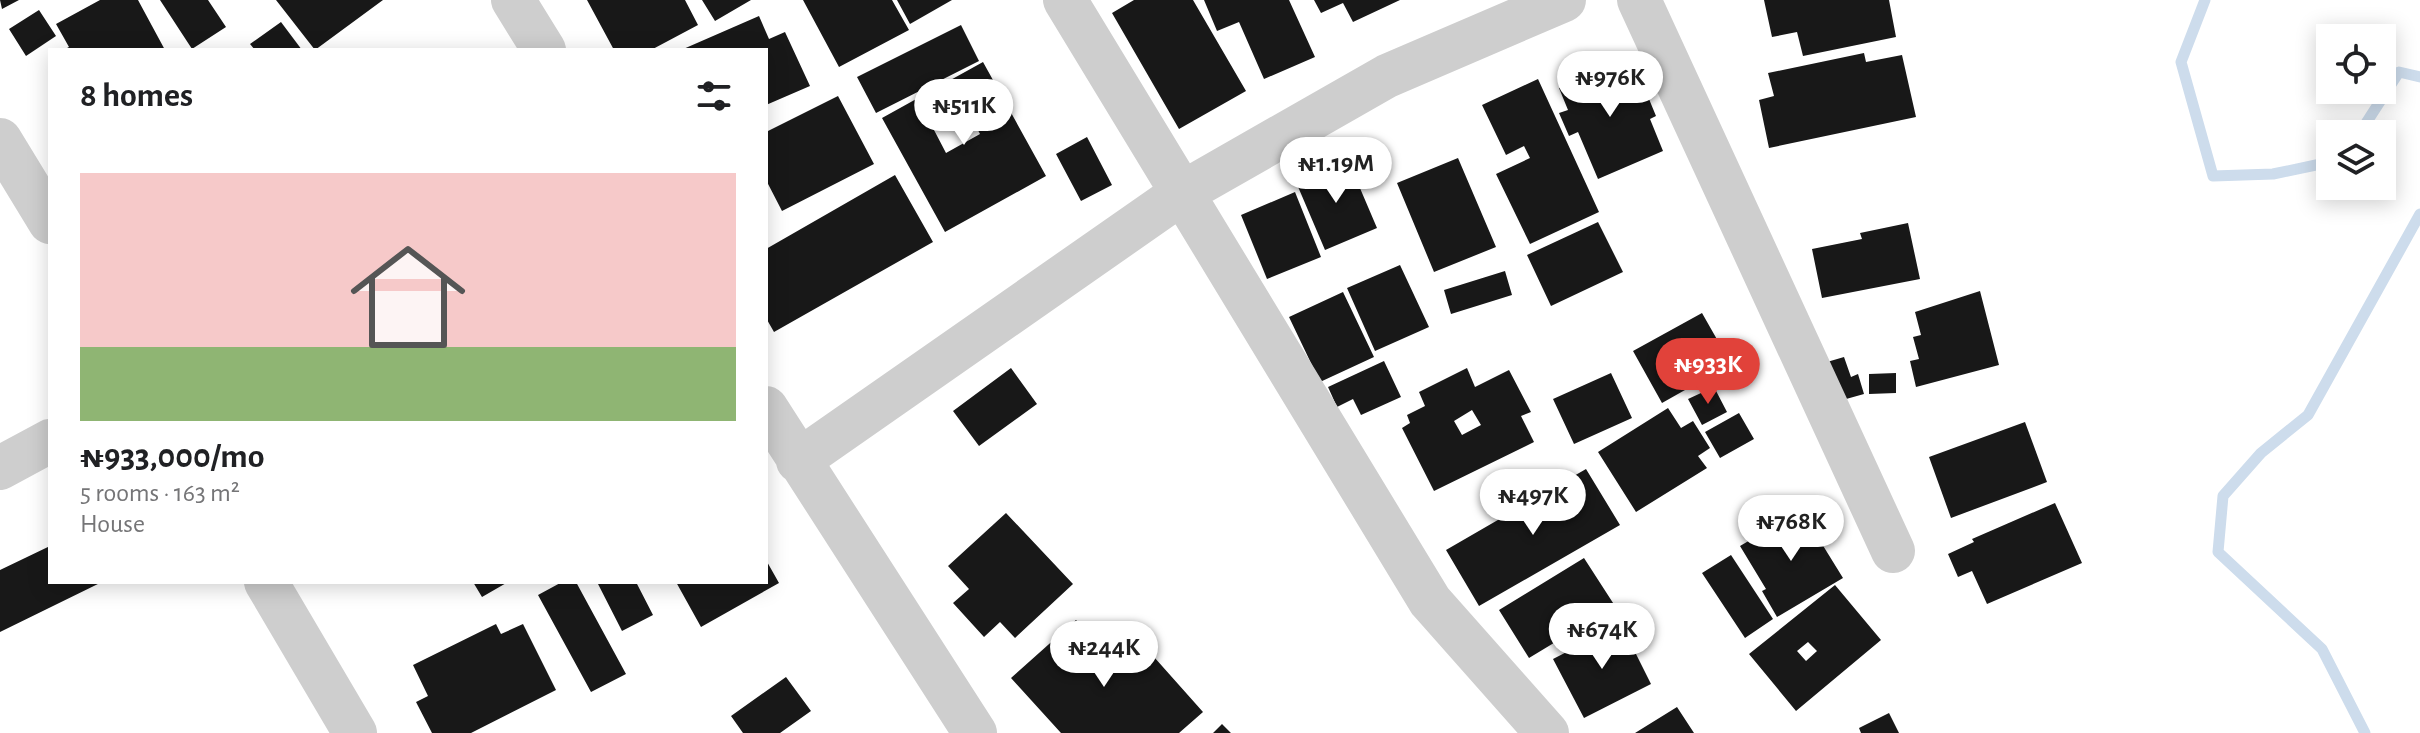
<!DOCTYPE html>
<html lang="en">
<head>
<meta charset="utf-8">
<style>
	body { margin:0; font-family:"Alegreya Sans",sans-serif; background:#f6f6f6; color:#202124; height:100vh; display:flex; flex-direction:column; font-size:30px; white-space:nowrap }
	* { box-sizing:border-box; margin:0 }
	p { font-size:26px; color:#757577 }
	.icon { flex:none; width:44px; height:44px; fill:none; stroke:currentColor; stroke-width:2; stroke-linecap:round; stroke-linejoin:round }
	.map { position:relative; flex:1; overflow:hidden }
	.side { position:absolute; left:48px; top:48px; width:720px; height:536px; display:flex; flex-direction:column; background:#fff; border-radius:0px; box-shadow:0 4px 20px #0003 }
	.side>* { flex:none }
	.tools { position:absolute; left:2316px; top:24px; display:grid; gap:16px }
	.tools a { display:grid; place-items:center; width:80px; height:80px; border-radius:0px; background:#fff; box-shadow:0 4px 20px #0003; font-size:40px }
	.price { position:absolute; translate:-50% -68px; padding:0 18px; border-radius:28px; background:#fff; color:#222; font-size:26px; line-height:52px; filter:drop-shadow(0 2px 4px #0008) }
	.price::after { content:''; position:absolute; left:50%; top:48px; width:24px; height:18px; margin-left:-12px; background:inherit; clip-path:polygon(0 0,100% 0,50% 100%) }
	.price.current { background:#e1423a; color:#fff }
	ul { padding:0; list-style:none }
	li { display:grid; align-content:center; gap:16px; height:424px; padding:0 32px }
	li+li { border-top:2px solid #e0e0e0 }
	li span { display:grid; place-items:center; height:248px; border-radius:0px; color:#555 }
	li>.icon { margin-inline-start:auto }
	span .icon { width:144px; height:144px; fill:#fffc; stroke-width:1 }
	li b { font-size:34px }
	h2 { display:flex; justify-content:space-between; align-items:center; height:96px; padding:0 32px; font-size:34px }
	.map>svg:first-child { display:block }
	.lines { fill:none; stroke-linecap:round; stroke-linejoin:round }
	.stream { stroke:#cddcec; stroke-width:11 }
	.building { fill:#181818; fill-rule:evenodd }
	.minor { stroke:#cecece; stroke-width:44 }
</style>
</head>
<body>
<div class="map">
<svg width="2420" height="733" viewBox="0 0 2420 733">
	<rect width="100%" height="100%" fill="#fff"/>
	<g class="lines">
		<path class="stream" d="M2205,0l-24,62 32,114 60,-2 57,-12
			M2359,134l40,-62 21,5
			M2365,733l-43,-84 -104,-97 5,-56 38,-43 47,-38 112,-201"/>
	</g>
	<path class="building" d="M0,0h19l-17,9z
		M100,0h38l27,50h-102l6,-3 -13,-23z
		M160,0h48l18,27 -34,22z
		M276,0h107l-68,50z
		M587,0h98l13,25 -47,25h-37z
		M702,0h49l-36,21z
		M803,0h89l17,30 -70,37z
		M897,0h55l-42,24z
		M1134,0h59l53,91 -67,38 -67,-116z
		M1204,0h85l26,57 -51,22 -25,-57 -22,9z
		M1314,0h86l-47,22 -10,-19 -22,10z
		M1764,0h125l7,37 -93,19 -6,-24 -25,5z
		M39,10l17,26 -30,20 -17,-27z
		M759,16l10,23 16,-7 25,54 -44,19v-55h-85z
		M281,22l21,28h-47l-5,-6z
		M961,25l18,36 -103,52 -19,-36z
		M1864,53l2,9 36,-7 14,62 -147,31 -10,-48 15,-4 -6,-23z
		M1624,60l18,42 7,-3 7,17 -6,3 13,32 -65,28 -20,-47 -9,4 -10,-23 9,-3 -9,-22z
		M983,62l63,114 -101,56 -63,-114zM968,111l12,23 -34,19 -12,-23z
		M1538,79l61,133 -69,32 -34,-70 34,-16 -6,-12 -18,9 -24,-50z
		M838,96l36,68 -92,47 -16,-31v-48z
		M1087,137l25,48 -31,16 -25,-47z
		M1458,158l38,89 -62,25 -37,-89z
		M1348,160l29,68 -52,22 -29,-68z
		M895,175l38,67 -159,90 -8,-14v-69z
		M1295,192l26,65 -54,22 -26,-64z
		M1598,222l25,50 -72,34 -24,-51z
		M1908,223l12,56 -98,19 -10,-49 50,-10 -2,-6z
		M1400,265l29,62 -54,24 -28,-63z
		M1505,271l7,24 -61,19 -7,-24z
		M1980,291l19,74 -83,22 -6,-26 9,-2 -6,-22 8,-2 -6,-23z
		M1343,292l31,65 -54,25 -31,-65z
		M1702,313l29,51 -69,39 -29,-52z
		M1844,357l7,20 7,-3 6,20 -25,7 -12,-39z
		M1384,361l17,36 -40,18 -8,-16 -16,8 -9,-20z
		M1011,368l26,36 -58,42 -26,-35z
		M1467,368l8,19 34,-17 22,42 -10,4 13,26 -100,49 -32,-63 8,-5 -3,-8 18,-9 -6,-14zM1472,410l9,15 -19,10 -8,-14z
		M1611,373l21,45 -58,26 -21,-45z
		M1896,373v20l-27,1v-20z
		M1714,387l13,25 -25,13 -14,-26z
		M1668,408l13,20 12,-7 17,27 -12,8 9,12 -71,44 -38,-60z
		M1739,413l15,26 -34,19 -15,-26z
		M2025,422l22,60 -96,36 -22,-61z
		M1586,469l34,56 -141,81 -33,-56z
		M2055,503l27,60 -95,41 -15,-33 -14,6 -10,-23 26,-12 -2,-3z
		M1801,510l42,68 -66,39 -15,-26 4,-2 -26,-43z
		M1006,513l67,71 -58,54 -15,-16 -16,15 -31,-34 16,-14 -21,-23z
		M50,546v36h52l-102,50v-62z
		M1731,555l42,64 -28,19 -43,-65z
		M1584,558l31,48 -86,52 -30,-48z
		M766,560l13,23 -78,44 -25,-45h90z
		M473,582h35l-26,15z
		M562,582h14l50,92 -35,18 -53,-97z
		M597,582h39l17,33 -31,16z
		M1835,585l46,55 -85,71 -47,-57zM1808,642l9,9 -11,10 -9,-10z
		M1076,620l36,41 26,-22 65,73 -24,21h-118l-50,-55z
		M496,624l5,10 22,-10 33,66 -85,43h-39l-16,-31 12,-6 -15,-31z
		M1621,624l30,60 -67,34 -31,-59z
		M786,677l25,34 -31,22h-37l-12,-17z
		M1677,707l17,26h-59z
		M1889,713l10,20h-38l-2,-5z
		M1222,724l9,9h-18z"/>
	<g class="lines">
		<path class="minor" d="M513,0l31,50
			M1065,0l365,601 117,132
			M1639,0l254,551
			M0,140l50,82
			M766,408l209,325
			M798,461l384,-268 205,-117 177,-76
			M0,468l50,-27
			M266,582l89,151"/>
	</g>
</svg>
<div class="tools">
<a><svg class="icon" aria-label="locate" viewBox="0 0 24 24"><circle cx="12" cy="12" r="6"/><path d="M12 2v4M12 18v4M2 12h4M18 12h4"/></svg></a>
<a><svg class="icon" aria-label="layers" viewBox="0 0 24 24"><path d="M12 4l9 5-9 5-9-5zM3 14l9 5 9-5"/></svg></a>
</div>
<b class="price" style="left:1610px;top:119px">₦976K</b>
<b class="price" style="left:964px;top:147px">₦511K</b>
<b class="price" style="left:1336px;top:205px">₦1.19M</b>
<b class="price current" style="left:1708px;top:406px">₦933K</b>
<b class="price" style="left:1533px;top:537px">₦497K</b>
<b class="price" style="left:1791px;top:563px">₦768K</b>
<b class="price" style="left:1602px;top:671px">₦674K</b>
<b class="price" style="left:1104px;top:689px">₦244K</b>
<section class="side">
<h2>8 homes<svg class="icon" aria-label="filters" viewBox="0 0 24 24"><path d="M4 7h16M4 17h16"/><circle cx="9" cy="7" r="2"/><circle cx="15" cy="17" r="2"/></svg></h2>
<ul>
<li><span style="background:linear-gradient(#f6c9c9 70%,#8fb573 0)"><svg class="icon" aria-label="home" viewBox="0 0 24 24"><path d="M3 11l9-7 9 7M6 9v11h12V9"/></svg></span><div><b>₦933,000/mo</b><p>5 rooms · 163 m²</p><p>House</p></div></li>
</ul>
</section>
</div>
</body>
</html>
